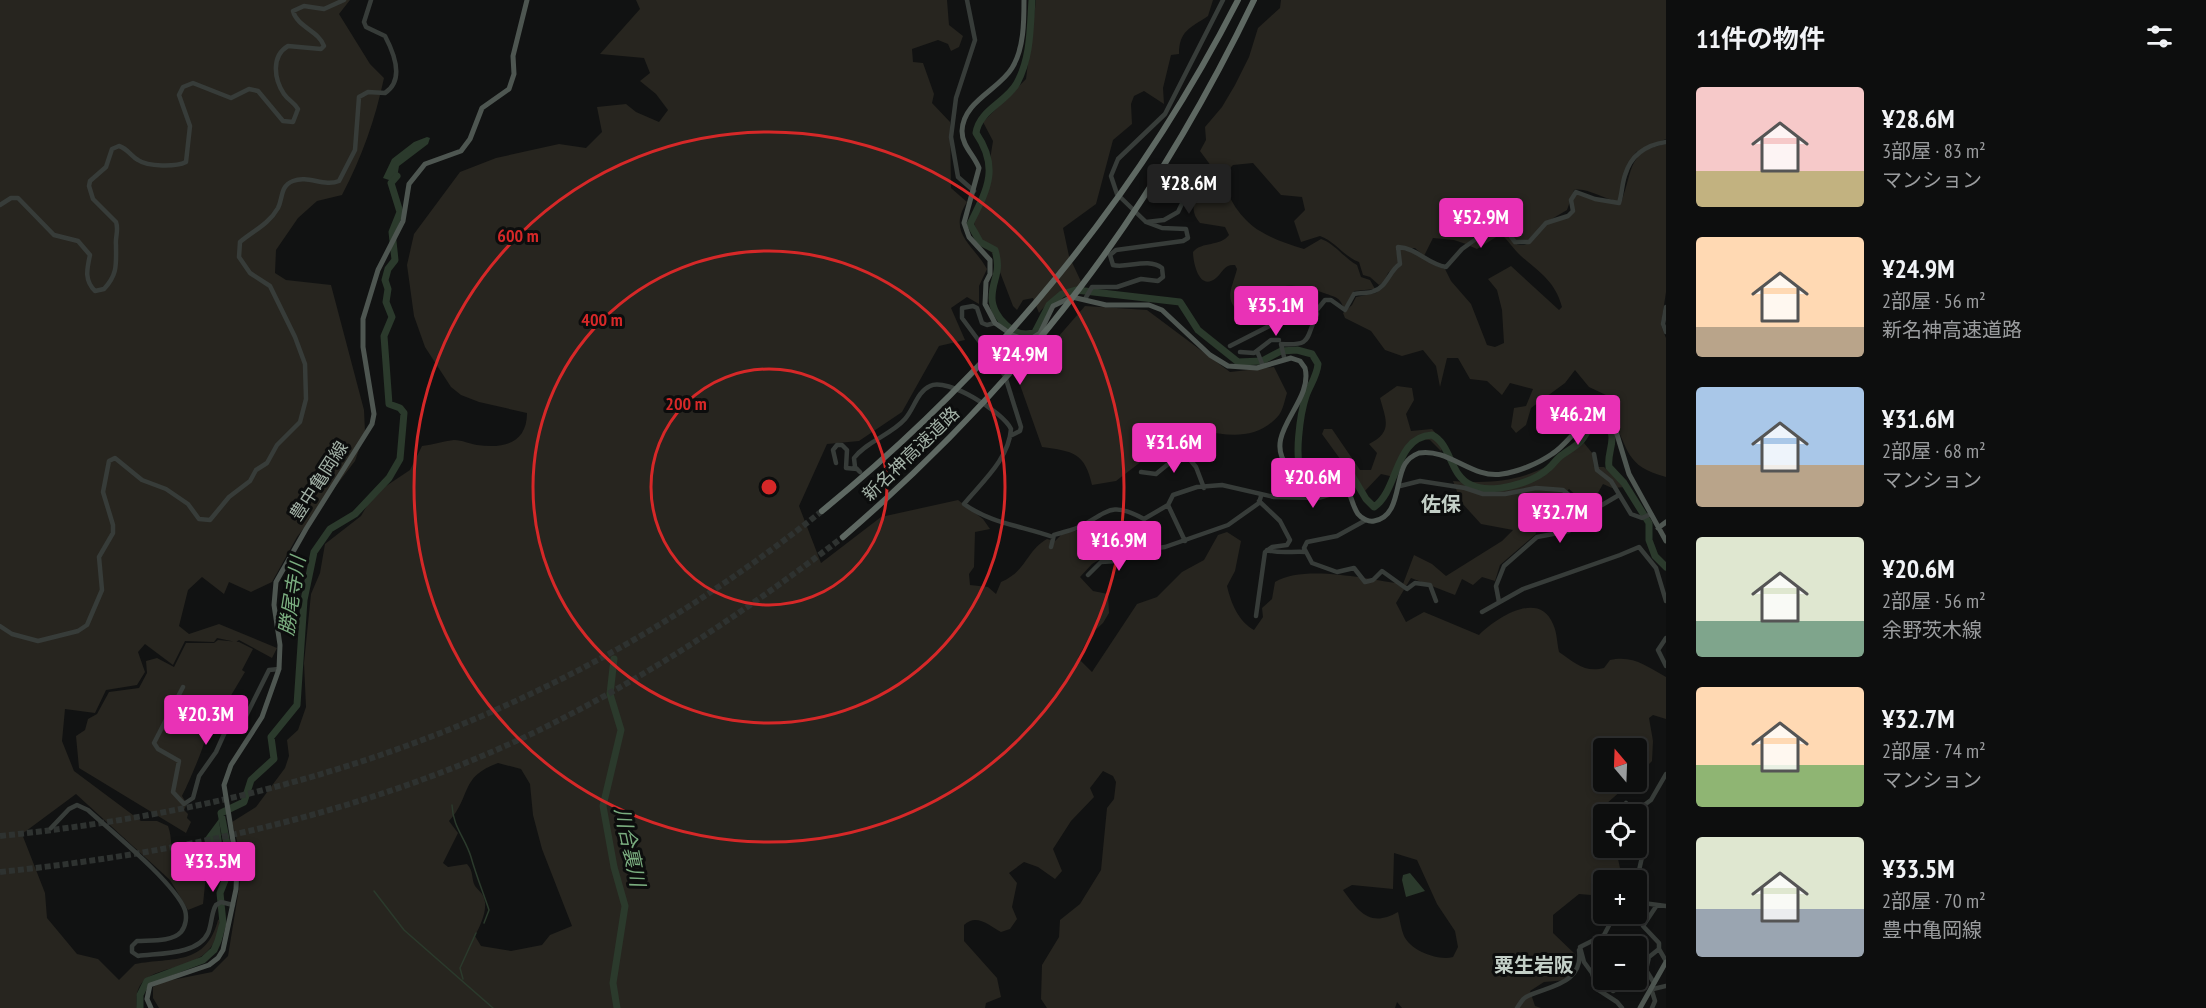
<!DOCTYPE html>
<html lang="ja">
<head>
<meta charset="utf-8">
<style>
	body { margin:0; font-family:"PT Sans Narrow","Noto Sans JP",sans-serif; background:#1b1c1c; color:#f1f3f6; height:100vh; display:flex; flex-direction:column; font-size:22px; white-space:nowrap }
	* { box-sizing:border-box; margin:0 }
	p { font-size:20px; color:#9a9c9e }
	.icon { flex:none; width:33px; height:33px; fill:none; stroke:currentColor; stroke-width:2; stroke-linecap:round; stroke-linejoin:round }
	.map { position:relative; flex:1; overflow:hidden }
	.panel { display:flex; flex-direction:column; background:#0d0e0e; width:540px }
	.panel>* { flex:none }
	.needle { width:39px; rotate:341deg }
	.fabs { position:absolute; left:1593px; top:738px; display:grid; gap:12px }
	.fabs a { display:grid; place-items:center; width:54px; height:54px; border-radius:6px; background:#0d0e0e; box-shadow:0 3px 9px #0003,0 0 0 2px #2d2e2e; font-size:30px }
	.price { position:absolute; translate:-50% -51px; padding:0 14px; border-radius:6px; background:#e932b6; color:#fff; font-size:20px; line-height:39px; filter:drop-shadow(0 2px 3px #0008) }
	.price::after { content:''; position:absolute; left:50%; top:36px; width:18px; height:14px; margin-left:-9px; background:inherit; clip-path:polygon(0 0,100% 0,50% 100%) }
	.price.current { background:#222; color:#fff }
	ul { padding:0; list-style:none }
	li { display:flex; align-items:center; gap:18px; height:150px; padding:0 30px }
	li span { display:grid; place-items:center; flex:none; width:168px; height:120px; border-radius:6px; color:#555 }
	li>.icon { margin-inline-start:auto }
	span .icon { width:72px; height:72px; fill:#fffc; stroke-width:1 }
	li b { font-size:26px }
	h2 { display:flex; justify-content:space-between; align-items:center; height:72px; padding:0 30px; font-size:26px }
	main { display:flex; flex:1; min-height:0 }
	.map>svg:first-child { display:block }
	.green { fill:#27251f; fill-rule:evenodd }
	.water { fill:#2b3a2c }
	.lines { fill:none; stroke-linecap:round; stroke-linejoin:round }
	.stream { stroke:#2b3a2c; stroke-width:1.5 }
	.river { stroke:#2b3a2c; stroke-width:7 }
	.highway-tunnel { stroke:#2e3230; stroke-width:6; stroke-dasharray:6 3; stroke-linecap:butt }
	.minor { stroke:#373c39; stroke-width:4.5 }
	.major { stroke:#4e5651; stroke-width:5 }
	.highway { stroke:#5e6862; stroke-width:6 }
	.ring { fill:none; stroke:#d62828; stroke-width:3 }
	.labels { text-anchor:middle; stroke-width:6; stroke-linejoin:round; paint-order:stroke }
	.street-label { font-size:18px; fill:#a3b2a7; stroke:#0c0d0d }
	.neighbourhood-label { font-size:20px; font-weight:bold; fill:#c3cfc7; stroke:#0c0d0d }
	.water-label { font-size:20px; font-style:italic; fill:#7aad7f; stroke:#0c0d0d }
	.centre { fill:#d62828; stroke:#0c0d0d; stroke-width:3 }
	.ring-label { font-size:18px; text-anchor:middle; font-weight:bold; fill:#d62828; stroke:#0c0d0d; stroke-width:6; stroke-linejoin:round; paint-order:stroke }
</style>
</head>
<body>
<main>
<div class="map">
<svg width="1666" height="1008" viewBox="0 0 1666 1008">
	<rect width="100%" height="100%" fill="#111212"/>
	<path class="green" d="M0,0h350l-11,14 31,50 14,14c-9,42 -22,79 -42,117l-25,6 -19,17 -22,32 -1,23 11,7 45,5 33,125 1,22 -10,29 -58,76 -25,45 -21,10 -22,-10 -5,12 -22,-17 -14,13 -9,36 10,8 30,-10 58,24 -5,10 -33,-18 -3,2 -19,-4 -3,4 -29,-1 -12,24 -28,-21 -7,8 7,20 -8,13 -31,5 -11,23 -30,-4 -3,32 12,30 67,50h16l11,5c5,13 1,23 8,35l22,1 8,13 -3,29 -15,6 -18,-30 -94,-86 -54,40 23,59 2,25 30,36 21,5 21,21 16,-16c38,-7 71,2 83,-44l2,-1c-4,70 -91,30 -83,89h-137z
		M636,0h311l2,25 14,11 -4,11 -8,4 -3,-7 -10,-4 -26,9 1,13 10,1 11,31 -2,9 18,19 1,66 16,14c-20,31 6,42 20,67l-8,17v18l-12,-7 -16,11 14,32 -26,6 -37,66 -43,29 -32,3 -28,62 22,57 60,-46 77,-17 25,19 7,10 -15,3 -1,35 -5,7 1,11 18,2 8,7 5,-12c26,-11 24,-30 46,-43l8,2 9,-9 22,-2 5,16 6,-1 7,12 -12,7 -12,13 13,14 15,3 1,19 -6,10 -13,12 -12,23 14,14 45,-68 20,-7 25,-25 22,-12 14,-25 9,-3 14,9 -6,30 -8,15c4,17 11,35 27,44l9,-13 -1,-9 10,-9 3,-17c31,-18 93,-2 128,2l11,-29 18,9 14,12 56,-35 11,-11 -32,-6 -20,-22 -8,-21c59,4 82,-4 131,-38l9,11 1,13h10l22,20 -14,1 -9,-4 -8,14 -14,2 -12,-11 -28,31 -7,3 2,11 -36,31 -5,16 -13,-4 -9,8 -11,-6 -7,16 -44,-17 -15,25 10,19 18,-10 55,23c16,-16 60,-46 74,-11 4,8 4,19 6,28 16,11 26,21 45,16l6,-8c23,-5 36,6 56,17v42l-13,-4 -4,3 4,23 -1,20 -15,15 -1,-28h-32v34h27l-34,30 6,23 1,13h9l4,6 4,19 16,7h-33l-1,16 -24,-2 -26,21v18l23,22 -9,25 -23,2 -14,9 5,15 6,2h-139l-5,-6 -2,6h-348l-6,-9 1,-34 17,-28 1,-17 20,-16 21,-34 6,-62 7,-9 2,-17 -3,-6 -10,-5 -13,17 4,9 -23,24 -18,28 9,22 -7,8 -17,-12 -14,-5 -15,11 8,10 -5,24 5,12 -7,10 -9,3c-12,-7 -25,-19 -37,-7v16l33,37 4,19 -15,6 -1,5h-826l-6,-10v-11l9,-5 50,-10 16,-16 15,-92 -11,-42 24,-15 29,-39 4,-12 -2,-16 11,-10 8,-23 -2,-44 7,-69 9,-21 5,-29 36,-28 7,-12 15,-16 27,-18 12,-24c11,-1 21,-5 32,-6 8,0 16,4 23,5 27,4 50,-2 50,-32l-48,-11 -18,-7 -10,-8 -26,-40 -11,-31 -7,-51 7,-31 46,-62 36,-14 63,-14 27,4 16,-16 -5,-25 29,-3 10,8 23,10 9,-12 -12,-16 -16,-13 10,-8 -6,-15 -44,-4 40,-45zM498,763l23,6 9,15 3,31 9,34 30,77 -22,9 -8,10 -31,6 -30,-5 -6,-10c6,-12 15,-30 7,-42 -2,-3 -5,-5 -7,-8 -4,-7 -1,-15 -8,-22l-19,3 -5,-4 15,-30 -9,-12c23,-25 10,-44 49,-58zM1394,853l23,7 20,44 18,27 3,16 -5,10c-15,4 -42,-6 -49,-21 -3,-7 -4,-16 -6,-24 -28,16 -39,0 -55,-22l9,-5 41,4z
		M1036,0h177l-5,16c-18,12 -29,15 -29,38l-8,1 -8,33 1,16 -20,-13 -10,5 -3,8 1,20 -19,16 -17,64 -33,24 6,28 16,34c-22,-4 -33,8 -46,23l-6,-15 -10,2 -6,10 -4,-4 -20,-52 -13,-15 -6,-16 15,-57 4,-25 -10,-19 43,-43z
		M1281,0h385v139l-30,13 -18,49c-16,-2 -31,-14 -44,-11l-7,20 -22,13 -18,18 -12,-1 -17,-17 -32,21 -12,-4 -21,-2 -9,18 -9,-8h-19l3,15 -11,10 -4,9 -5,3 -9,-8 -7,-2 -4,-13c-16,-6 -24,-21 -39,-26l-19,6 -7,-21 11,-11 -3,-13 -21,-2 -28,-32 -20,2c-20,20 9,56 27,66 15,9 28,13 44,18l17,-10c13,4 23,19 36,26l4,12 9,3 5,9 -21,2 -10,17c-2,-4 -4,-9 -9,-11 -13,-5 -46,-17 -60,-8 -12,7 -6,22 -26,31 -27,-19 -19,-25 -12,-51l-2,-4c-11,-1 -12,7 -19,13 -17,14 -23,-16 -23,-26 9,-11 27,-5 36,-17l-4,-8 -25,-4c-19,-22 10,-34 14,-53l-14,-19 6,-11 -1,-13 17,-20 13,-22 14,-28 9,-29 22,-20z
		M1666,144v148l-5,33 5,13v139c-42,-11 -36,-28 -55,-60l4,-10 -7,-11 -19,-9 -14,-17 -10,13 -34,25 -5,17 -10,8 -5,-6 3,-19 12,-2 7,-17 -23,-6 -8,12 -15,-14 -17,-2 -12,-21h-11l-7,29 -4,-21 -13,-16 -21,6 -17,-6 -14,-19 -26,-13 -2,-5 9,-8 4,-8 20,-4 25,-28 -3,-16c20,2 27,14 47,20l6,12 20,23 16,41 8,2 9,-4 -2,-33 -5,-20 -9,-11 23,-13 48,44 3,-3c-7,-26 -23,-35 -41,-51 -8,-7 -12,-15 -20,-22l-24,15 -7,-3 26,-20c9,4 10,11 17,16 17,11 23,-10 34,-18 8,-5 19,-8 27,-12l-2,-11 4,-7 31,8 15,-2c11,-31 6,-49 44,-56z
		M1085,306l62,4 83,62 44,-5 13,26c-2,6 -4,17 -8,22 -21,25 -49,21 -76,16l-23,17 -7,-11 -57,44 -24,4c-7,-32 -19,-34 -50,-38l-23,-65z
		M1397,386l15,2 2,12 -8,14 5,17 21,-2 13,15 -4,7 -11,-11 -14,-2 -14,20 -8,19 -13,-3 -17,18 -6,-1 -9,-16 -10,-5 4,-7 -21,-29 2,-5h8l28,41h11l6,-17 -8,-9c24,-12 17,-24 11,-46z
		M218,640l21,2 14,7 -11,21 3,2 -40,67c0,6 -19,50 -23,57l5,8 -3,6 4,4 -1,4 4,4 -5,11 -107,-65 -3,-32 9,-6 3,-11 9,-5 12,-22 30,-4 8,-15 -1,-12 11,-3 17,9 12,-24h28z"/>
	<path class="water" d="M427,137l3,1 -2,6 -29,22 -2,12 -5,3 -9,-3 9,-19 22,-17z
		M219,819l4,33 -6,-2 -2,3 -7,-5 -3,-10z
		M1410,873l15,18 -19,6 -4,-17 1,-5z"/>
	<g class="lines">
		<path class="stream" d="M452,805c1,23 13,32 19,52 5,18 12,35 18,53l-5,13
			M374,891l30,39 89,78
			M463,979l-3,-11 16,-35"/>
		<path class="river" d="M1032,0c-2,28 -1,57 -15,83 -10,19 -38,27 -41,50 24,35 11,57 -6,91l10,18 15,8c7,24 -3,28 -3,48 0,19 24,43 43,34l14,-27 13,-11 14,-4 104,12 18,28 40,32 24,-1 19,-10 16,-1 15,4 6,10c-1,12 -8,21 -12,32 -5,15 -14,67 -2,79h15l28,-8 19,32 8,8c25,-17 20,-70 58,-72 20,10 17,40 39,50 20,10 62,-2 78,-17 5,-4 8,-10 13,-13 7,-5 13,-8 19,-14 6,-7 9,-18 18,-20 24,12 7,28 10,46l15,16 25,40v17l6,16 11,11
			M614,659l-4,35 11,36 -18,76 11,61 11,39 -12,77 4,25
			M140,1008v-13l7,-14 56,-21 11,-10 4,-9 5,-18 -3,-30 11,-28 -10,-52 23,-11 7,-22 23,-21 -3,-22 26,-32 7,-105 10,-48 16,-23 25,-15 34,-36 11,-19 4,-46 -4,-5 -11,-4 -5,-68 8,-19 -6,-15 2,-13 -3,-9 3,-11 7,-9 -3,-28 8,-20 -9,-29 6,-7"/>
		<path class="highway-tunnel" d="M0,836c311,-32 576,-129 822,-325
			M0,872c181,-19 361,-58 527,-136 113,-54 217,-123 316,-199"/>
		<path class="minor" d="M967,0l8,40 -19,58 -5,39 7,40 16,14
			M0,205l11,-7h7l36,37 24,6 12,14c-3,14 -6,25 5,36l9,-2c14,-15 12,-25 12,-44 -1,-8 3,-15 0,-23l-23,-23 -4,-13 1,-5 16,-14 6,-18 7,-3c9,3 12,10 19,14 10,7 38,7 48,2l4,-36 -11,-31 4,-8 10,-4 38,15 18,-9 9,2 25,30 10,1 5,-13c-4,-7 -10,-9 -14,-15 -10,-15 -13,-38 4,-48l33,3 3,-3c-5,-15 -27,-19 -31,-35l11,-5 20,3 20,-9
			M1146,222l18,-2 14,-8 13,-27 13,-15
			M1085,299l7,-12h25l24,-8 17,2 5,-4 -1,-9c-14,-11 -36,1 -49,-3l-3,-10 6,-5 67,-9 5,-3 -2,-9 -24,-1 -16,-6 -29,-28 -6,-18 7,-17 47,-45 58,-114
			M1666,307l-3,17 3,8
			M995,323l-8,2 -5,-2 -5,-15 -4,-2 -11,2v10l43,58 16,51 -1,4 -10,5
			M1230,346l57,-29 29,-6
			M1257,351l6,15
			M1240,352l14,1 17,-13h8
			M1284,357l-3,-13c32,2 24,-5 36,-30l-1,-3 9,-11h6l14,10 9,-16c7,-2 14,0 20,-3 13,-4 15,-20 26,-27l-2,-17c19,1 29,17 48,20l16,-18 35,-25 7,4 11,14h14l17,-19 22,-7 5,-5 -2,-11 5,-8 19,7 24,4c3,-9 3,-19 6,-28 6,-20 21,-30 41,-33
			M1594,454l3,16 14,11 20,33 11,4 9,-4
			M836,463l-3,-13 4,-5h5l5,5 -1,18 11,1
			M860,472l-5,-5 -1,-9c13,-17 37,-23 51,-39 9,-10 12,-27 25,-33 17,-9 73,26 81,43 -2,30 -29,53 -47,75 26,19 58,22 89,33
			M1141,472l15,2 17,-14 14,-4 9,11 8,21
			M1400,486l20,-5 45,7 18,6h22l31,-6 27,2 17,14 -11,27 -32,6 -33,29 -8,20 3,16
			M1580,504l22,1 17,-10
			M1168,505l17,36
			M1366,520l-29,16 -30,6 -3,6 8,15 25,9 17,-4 11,14 8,-2 9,-9 25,18 8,-6 15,2 6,16
			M1051,547l3,-12c9,-3 19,-5 28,-9 27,-16 31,-24 62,-7l24,-14 5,-10 24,-8 25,-2 52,12 44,1 17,-5 2,-15
			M1267,550c13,4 25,1 39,2
			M1088,575l13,-13 16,-1 17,-10 31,-4 63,-22 31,-22 2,-7
			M1482,612l41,-23 97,-34 19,-8 17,21 10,33
			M1256,616l9,-64 7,-5 15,-2 3,-5 -10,-19 -21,-20
			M0,626l12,8 26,7 40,-10 9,-6 15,-35 -3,-33 14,-24v-8l-10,-33 6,-31 6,-3 27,22 24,9 22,15 11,15 11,1 19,-23 21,-16 6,-11 11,-7 10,-18 23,-23 6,-23 -1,-35 -10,-27 -25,-51 -20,-13 -11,-16 1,-15c13,-11 29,-18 38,-34 5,-10 2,-22 15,-27 15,-6 31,6 46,0l16,-31 4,-53 9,-5 17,1c20,-13 9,-40 0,-57l-19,-9 -2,-5 7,-22
			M1666,638l-8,12 8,16
			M183,687l-29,56 4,6 21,12 -6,31 11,12 9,-6 6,-22 17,-24 9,-20 12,-4 8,-10 24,-48 10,-1
			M1605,810l3,4
			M1616,814l10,-11
			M1632,814l19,-14 15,-26
			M51,828l18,-19 8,-4 11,5c23,21 87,73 97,100 2,7 1,16 -4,22 -9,10 -31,8 -44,9l-5,5v6l6,4c21,-3 60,-1 70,-23 4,-9 3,-20 8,-28l5,-3 12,3
			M1636,843l6,14 -6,27
			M1636,898l7,5 23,3
			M1657,905l-14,21 16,17v6l7,12
			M1604,935l8,11
			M1636,966l10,4 8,13
			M1646,970l3,-13 10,-8
			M1651,988l4,13 -3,7
			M1653,989l13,-3
			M1613,991l17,-11
			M1517,1008c3,-4 5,-9 9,-11 21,-11 58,-12 53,-47
			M1622,1008l-5,-6 -20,-13 -5,-16 -8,-11 -4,-15 24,-12 10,-19 14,-2"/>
		<path class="major" d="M1024,0c0,21 0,49 -12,68 -13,22 -49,33 -50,63 0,15 12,24 17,37l-15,55 5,14 21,23v14l-4,8 -1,22 10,19 17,12 11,4 9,-1 8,-5 13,-27 19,-9 34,8h43l13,5 48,45 18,11 29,2 34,-10 9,3 5,7c9,35 -45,66 -17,99 17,20 36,4 55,14 8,10 8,23 15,33 4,5 11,8 16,7 26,-4 21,-41 31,-57 3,-5 9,-9 14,-11 30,-5 53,26 83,21 16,-2 37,-11 50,-20 18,-11 27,-35 50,-37l13,11 14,46 37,67
			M1658,528l8,-6
			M151,1008l-4,-9 3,-14 59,-20 9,-7 5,-8 13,-61 1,-23 -13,-81 7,-20 31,-48 17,-48 1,-24 -6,-40 2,-23 30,-53 66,-105 2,-10 -11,-67v-28l15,-49 25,-49 6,-37 16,-20 36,-13 9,-12 12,-31 27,-19 5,-15 -1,-18 14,-56
			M1640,1008l26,-46"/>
		<path class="highway" d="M822,511c173,-141 315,-313 416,-511
			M843,537c182,-157 307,-321 411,-537"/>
	</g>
	<g class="ring">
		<circle cx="769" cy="487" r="118"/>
		<circle cx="769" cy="487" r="236"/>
		<circle cx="769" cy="487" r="355"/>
	</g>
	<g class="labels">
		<g class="street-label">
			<text transform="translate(911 454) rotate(-44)" y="6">新名神高速道路</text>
			<text transform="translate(319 481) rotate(-57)" y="6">豊中亀岡線</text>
		</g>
		<g class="neighbourhood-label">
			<text x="1441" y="511">佐保</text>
			<text x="1534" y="972">粟生岩阪</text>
		</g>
		<g class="water-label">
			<text transform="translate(292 596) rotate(-81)" y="7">勝尾寺川</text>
			<text transform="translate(630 847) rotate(78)" y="7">川合裏川</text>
		</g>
	</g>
	<circle cx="769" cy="487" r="9" class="centre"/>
	<g class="ring-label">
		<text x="518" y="242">600 m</text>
		<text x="602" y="326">400 m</text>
		<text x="686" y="410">200 m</text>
	</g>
</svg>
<div class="fabs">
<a><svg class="needle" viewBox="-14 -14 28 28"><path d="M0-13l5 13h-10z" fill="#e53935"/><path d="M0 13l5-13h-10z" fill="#9a9c9e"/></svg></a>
<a><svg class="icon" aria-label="locate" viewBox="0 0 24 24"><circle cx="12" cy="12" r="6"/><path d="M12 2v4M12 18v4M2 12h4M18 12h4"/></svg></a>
<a>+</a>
<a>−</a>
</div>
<b class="price current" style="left:1189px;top:215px">¥28.6M</b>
<b class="price" style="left:1481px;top:249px">¥52.9M</b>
<b class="price" style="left:1276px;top:337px">¥35.1M</b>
<b class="price" style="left:1020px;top:386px">¥24.9M</b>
<b class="price" style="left:1578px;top:446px">¥46.2M</b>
<b class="price" style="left:1174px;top:474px">¥31.6M</b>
<b class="price" style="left:1313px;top:509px">¥20.6M</b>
<b class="price" style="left:1560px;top:544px">¥32.7M</b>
<b class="price" style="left:1119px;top:572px">¥16.9M</b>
<b class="price" style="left:206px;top:746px">¥20.3M</b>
<b class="price" style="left:213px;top:893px">¥33.5M</b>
</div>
<section class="panel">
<h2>11件の物件<svg class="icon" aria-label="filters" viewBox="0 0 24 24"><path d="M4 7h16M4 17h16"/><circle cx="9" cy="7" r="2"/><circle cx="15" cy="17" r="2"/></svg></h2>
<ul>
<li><span style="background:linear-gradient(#f6c9c9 70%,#c2b280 0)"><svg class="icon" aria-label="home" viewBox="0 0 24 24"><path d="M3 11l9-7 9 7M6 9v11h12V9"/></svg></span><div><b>¥28.6M</b><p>3部屋 · 83 m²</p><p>マンション</p></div></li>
<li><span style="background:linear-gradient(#ffd9b3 75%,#b9a48a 0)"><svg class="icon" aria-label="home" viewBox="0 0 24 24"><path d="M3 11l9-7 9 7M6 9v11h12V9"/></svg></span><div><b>¥24.9M</b><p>2部屋 · 56 m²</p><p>新名神高速道路</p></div></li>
<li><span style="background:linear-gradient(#a9c7e8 65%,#b9a48a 0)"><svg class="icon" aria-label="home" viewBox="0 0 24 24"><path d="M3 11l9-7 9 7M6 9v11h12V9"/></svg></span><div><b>¥31.6M</b><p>2部屋 · 68 m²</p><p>マンション</p></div></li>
<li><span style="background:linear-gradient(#dfe7d0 70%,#7fa58c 0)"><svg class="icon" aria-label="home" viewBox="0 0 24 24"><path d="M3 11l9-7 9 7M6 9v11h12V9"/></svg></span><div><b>¥20.6M</b><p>2部屋 · 56 m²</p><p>余野茨木線</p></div></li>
<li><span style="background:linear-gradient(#ffd9b3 65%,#8fb573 0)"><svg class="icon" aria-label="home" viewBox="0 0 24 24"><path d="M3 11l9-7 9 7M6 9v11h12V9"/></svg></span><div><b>¥32.7M</b><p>2部屋 · 74 m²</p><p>マンション</p></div></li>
<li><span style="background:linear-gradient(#dfe7d0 60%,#9aa5b1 0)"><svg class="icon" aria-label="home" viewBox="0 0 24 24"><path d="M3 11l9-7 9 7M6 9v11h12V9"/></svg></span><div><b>¥33.5M</b><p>2部屋 · 70 m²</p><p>豊中亀岡線</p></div></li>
</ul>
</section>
</main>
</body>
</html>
